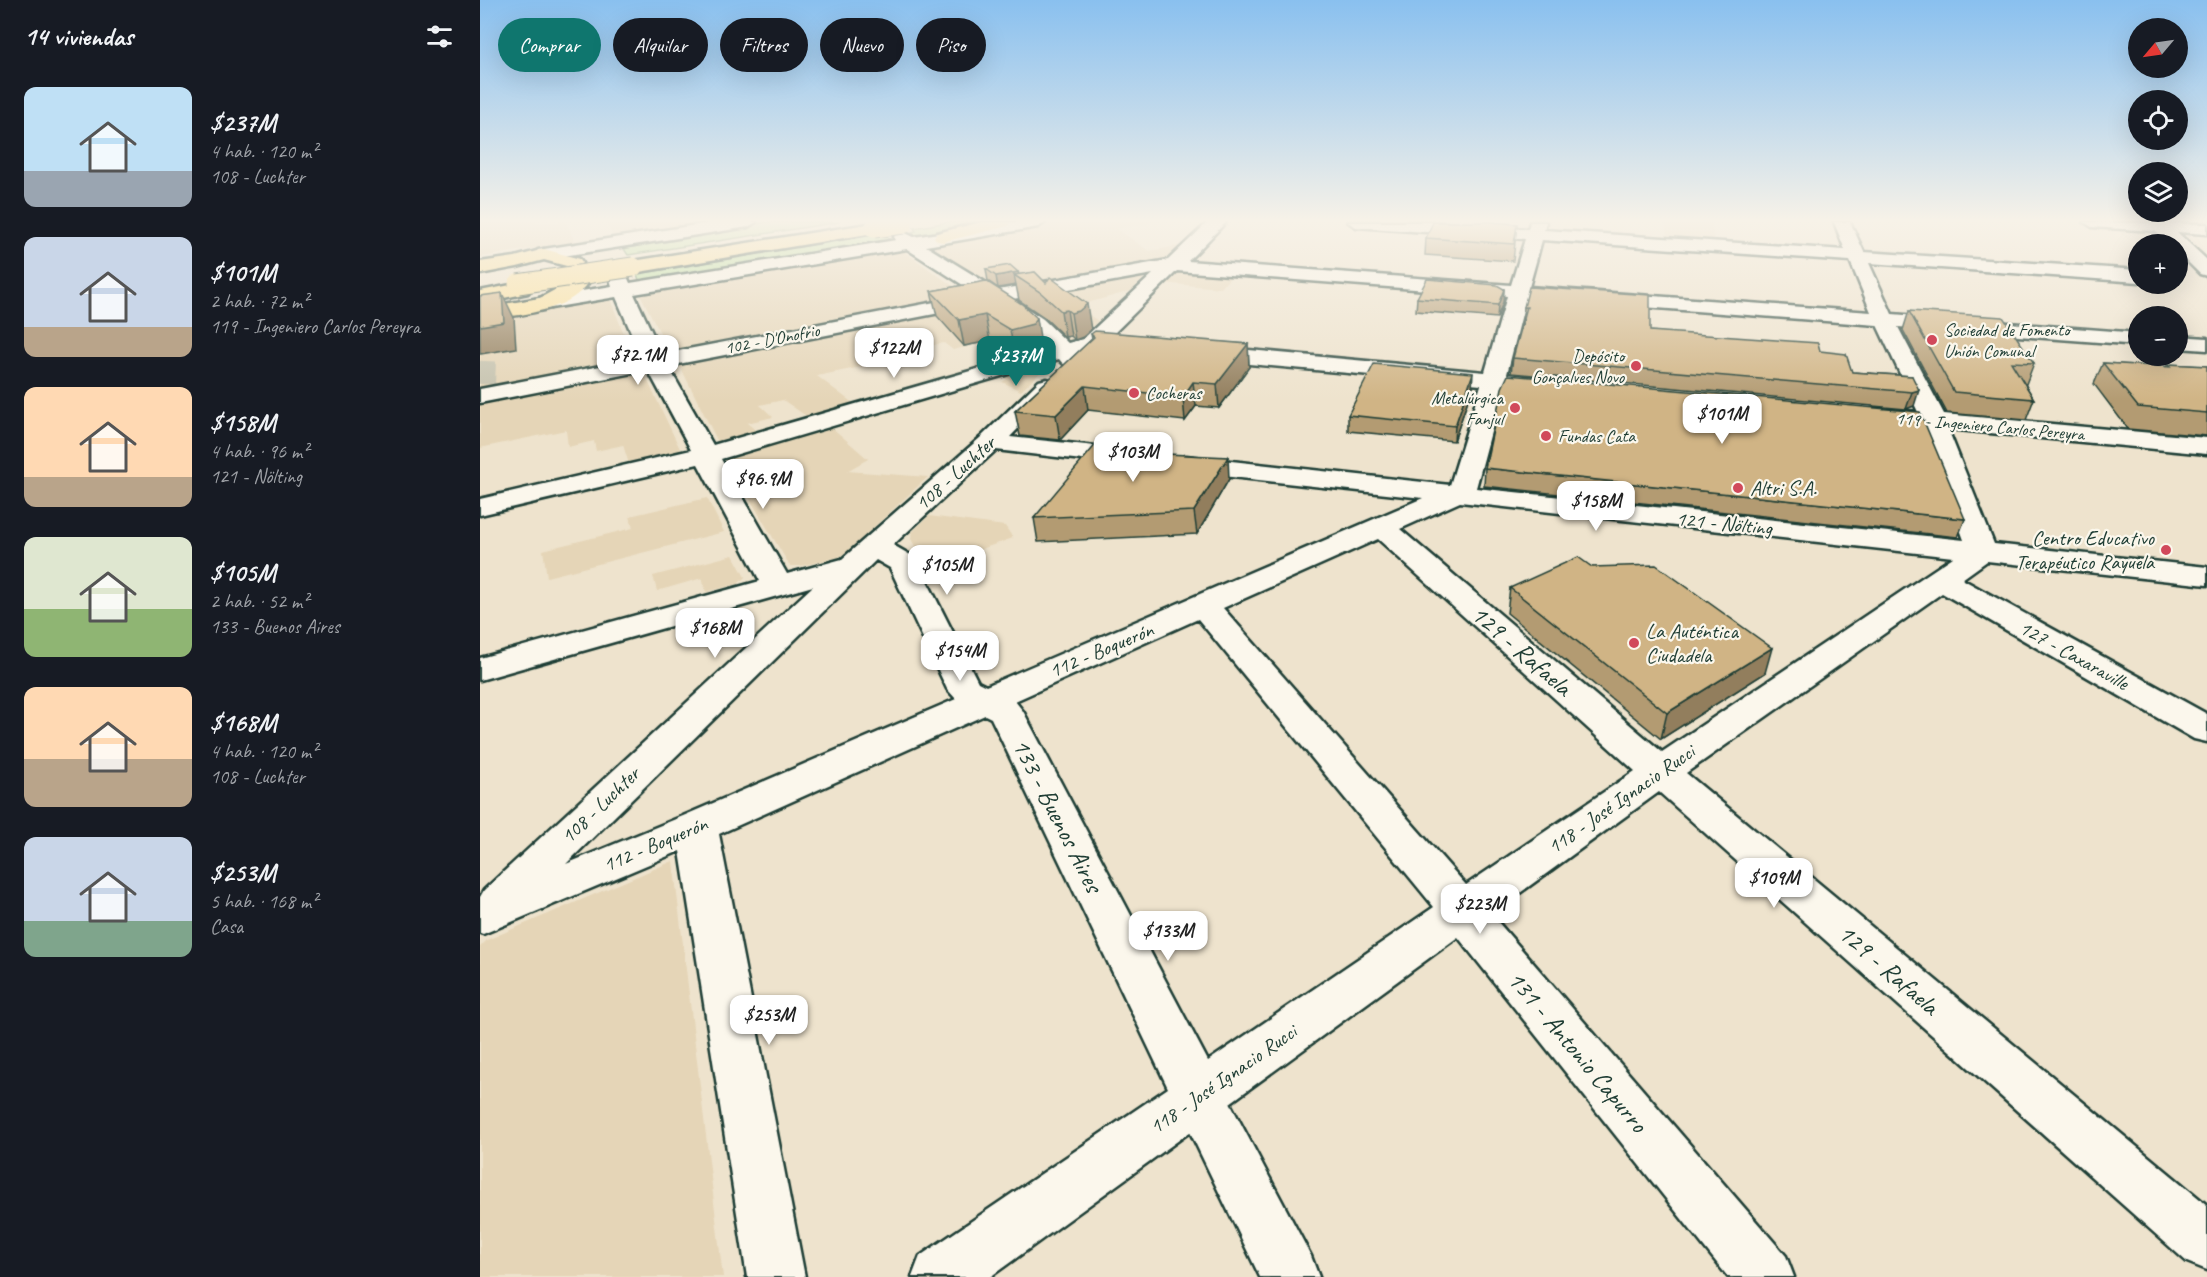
<!DOCTYPE html>
<html lang="es">
<head>
<meta charset="utf-8">
<style>
	body { margin:0; font-family:Caveat,sans-serif; background:#242831; color:#f1f3f6; height:100vh; display:flex; flex-direction:column; font-size:22px; white-space:nowrap }
	* { box-sizing:border-box; margin:0 }
	p { font-size:20px; color:#9ea1a6 }
	.icon { flex:none; width:33px; height:33px; fill:none; stroke:currentColor; stroke-width:2; stroke-linecap:round; stroke-linejoin:round }
	.map { position:relative; flex:1; overflow:hidden }
	.details { display:flex; flex-direction:column; background:#171b24; width:480px }
	.details>* { flex:none }
	.banner { position:absolute; left:18px; top:18px; width:570px; height:54px; display:flex; gap:12px }
	.needle { width:39px; rotate:241deg }
	.buttons { position:absolute; left:1648px; top:18px; display:grid; gap:12px }
	.buttons a { display:grid; place-items:center; width:60px; height:60px; border-radius:50%; background:#171b24; box-shadow:0 6px 24px #0002; font-size:30px }
	.price { position:absolute; translate:-50% -51px; padding:0 14px; border-radius:12px; background:#fff; color:#222; font-size:20px; line-height:39px; filter:drop-shadow(0 2px 3px #0008) }
	.price::after { content:''; position:absolute; left:50%; top:36px; width:18px; height:14px; margin-left:-9px; background:inherit; clip-path:polygon(0 0,100% 0,50% 100%) }
	.price.active { background:#0f766e; color:#fff }
	ul { padding:0; list-style:none }
	li { display:flex; align-items:center; gap:18px; height:150px; padding:0 24px }
	li span { display:grid; place-items:center; flex:none; width:168px; height:120px; border-radius:12px; color:#555 }
	li>.icon { margin-inline-start:auto }
	span .icon { width:72px; height:72px; fill:#fffc; stroke-width:1 }
	li b { font-size:26px }
	h2 { display:flex; justify-content:space-between; align-items:center; height:72px; padding:0 24px; font-size:26px }
	.chip { padding:0 21px; border-radius:27px; background:#171b24; box-shadow:0 6px 24px #0002; font-size:21px; line-height:54px }
	.chip.active { background:#0f766e; color:#fff }
	main { display:flex; flex:1; min-height:0 }
	.map>svg:first-child { display:block }
	.built { fill:#e5d5b7 }
	.green { fill:#b4de9a; stroke:#6a8e67; stroke-width:1.5 }
	.lines { fill:none; stroke-linecap:round; stroke-linejoin:round }
	.minor-tunnel { stroke:#c5c2ae; stroke-width:24; stroke-dasharray:24 12; stroke-linecap:butt }
	.minor-casing { stroke:#1f3d34; stroke-width:5 }
	.major-casing { stroke:#1f3d34; stroke-width:5 }
	.highway-casing { stroke:#1f3d34; stroke-width:5 }
	.minor { fill:#fbf7ec; fill-rule:evenodd }
	.major { fill:#fbdf96; fill-rule:evenodd }
	.highway { fill:#fbdf96; fill-rule:evenodd }
	.highway-bridge-casing { stroke:#1f3d34; stroke-width:21; stroke-linecap:butt }
	.highway-bridge { stroke:#fbdf96; stroke-width:19 }
	.wall { fill:#b39b72; stroke:#1f3d34; stroke-width:1.5 }
	.shaded-wall { fill:#927e5d; stroke:#1f3d34; stroke-width:1.5 }
	.building { fill:#d0b485; stroke:#1f3d34; stroke-width:1.5 }
	.poi-dot { fill:#d1495b; stroke:#fbf7ec; stroke-width:2 }
	.labels { text-anchor:middle; stroke-width:4.5; stroke-linejoin:round; paint-order:stroke }
	.far-poi-label { font-size:18px; fill:#1f3d34; stroke:#fbf7ec; text-anchor:start }
	.far-street-label { font-size:18px; fill:#1f3d34; stroke:#fbf7ec }
	.street-label { font-size:21px; fill:#1f3d34; stroke:#fbf7ec }
	.poi-label { font-size:21px; fill:#1f3d34; stroke:#fbf7ec; text-anchor:start }
	.near-street-label { font-size:26px; fill:#1f3d34; stroke:#fbf7ec }
</style>
</head>
<body>
<main>
<section class="details">
<h2>14 viviendas<svg class="icon" aria-label="filters" viewBox="0 0 24 24"><path d="M4 7h16M4 17h16"/><circle cx="9" cy="7" r="2"/><circle cx="15" cy="17" r="2"/></svg></h2>
<ul>
<li><span style="background:linear-gradient(#bfe0f5 70%,#9aa5b1 0)"><svg class="icon" aria-label="home" viewBox="0 0 24 24"><path d="M3 11l9-7 9 7M6 9v11h12V9"/></svg></span><div><b>$237M</b><p>4 hab. · 120 m²</p><p>108 - Luchter</p></div></li>
<li><span style="background:linear-gradient(#c9d6e8 75%,#b9a48a 0)"><svg class="icon" aria-label="home" viewBox="0 0 24 24"><path d="M3 11l9-7 9 7M6 9v11h12V9"/></svg></span><div><b>$101M</b><p>2 hab. · 72 m²</p><p>119 - Ingeniero Carlos Pereyra</p></div></li>
<li><span style="background:linear-gradient(#ffd9b3 75%,#b9a48a 0)"><svg class="icon" aria-label="home" viewBox="0 0 24 24"><path d="M3 11l9-7 9 7M6 9v11h12V9"/></svg></span><div><b>$158M</b><p>4 hab. · 96 m²</p><p>121 - Nölting</p></div></li>
<li><span style="background:linear-gradient(#dfe7d0 60%,#8fb573 0)"><svg class="icon" aria-label="home" viewBox="0 0 24 24"><path d="M3 11l9-7 9 7M6 9v11h12V9"/></svg></span><div><b>$105M</b><p>2 hab. · 52 m²</p><p>133 - Buenos Aires</p></div></li>
<li><span style="background:linear-gradient(#ffd9b3 60%,#b9a48a 0)"><svg class="icon" aria-label="home" viewBox="0 0 24 24"><path d="M3 11l9-7 9 7M6 9v11h12V9"/></svg></span><div><b>$168M</b><p>4 hab. · 120 m²</p><p>108 - Luchter</p></div></li>
<li><span style="background:linear-gradient(#c9d6e8 70%,#7fa58c 0)"><svg class="icon" aria-label="home" viewBox="0 0 24 24"><path d="M3 11l9-7 9 7M6 9v11h12V9"/></svg></span><div><b>$253M</b><p>5 hab. · 168 m²</p><p>Casa</p></div></li>
</ul>
</section>
<div class="map">
<svg width="1727" height="1277" viewBox="0 0 1727 1277">
	<rect width="100%" height="100%" fill="#eee3cd"/>
	<filter id="ink" filterUnits="userSpaceOnUse"><feTurbulence type="fractalNoise" baseFrequency=".0167" numOctaves="2"/><feDisplacementMap in="SourceGraphic" scale="12" xChannelSelector="R" yChannelSelector="G"/><feConvolveMatrix kernelMatrix="1 2 1 2 8 2 1 2 1" color-interpolation-filters="sRGB"/></filter>
	<g filter="url(#ink)">
		<path class="built" d="M0,222h86l9,20 -95,15z
			M125,222h114l-96,14h-10z
			M580,222h94l-37,7 32,22 35,-6 -16,16 -170,31 -73,-47z
			M1185,222h47l2,20 -47,-3z
			M416,250h6l65,46 -292,57 -5,-1 -30,-58z
			M696,270l57,4 -12,14 -60,-5z
			M656,276l8,2 -13,13 -55,15 22,15 -16,15 -8,4h-7l-57,-38v-4z
			M130,299l24,60 -154,31v-70z
			M498,305l22,42 -10,-6 -37,9 -9,-7 -62,13 4,6 -69,14 37,28 -45,14 -26,-18 -23,5 13,12 -26,6 12,10 -28,9h-13l-38,-76 6,-4z
			M561,363l5,1 1,2 -26,25 -19,-9 5,-3 -7,-4z
			M158,372l6,1 37,78 -52,13 -6,-19 -27,6 -2,-10 -26,6 -2,-17 -86,18v-46z
			M350,426l38,33 -21,12 81,6 -80,74 -9,6 -38,9h-11l-64,-107 8,-5z
			M227,498l17,34 -177,45 -4,-27 90,-22 -3,-12z
			M449,516l76,10 8,12 -86,30 -16,-29 1,-7z
			M253,555l12,22 -7,7 -32,8 -4,-14 -45,13 -4,-15z
			M193,861l50,416h-243v-330l7,-7z"/>
		<path class="green" d="M287,222h72l-211,33 -4,-6 73,-16z
			M468,222h44l-68,15 -10,-2 -2,-3 4,-1 -2,-3z
			M403,233l6,6 -6,4 -235,38 -9,-1 -2,-6z"/>
		<g class="lines">
			<path class="minor-tunnel" d="M3,384l1,-23"/>
			<g class="minor-casing">
				<path id="minor" d="M235,222h41l-8,5 -204,32 -6,-1 -3,-4 3,-4 6,-1z
					M526,222h40l-8,5 -112,19 72,44 170,-30 40,-38h18l-38,39 323,24 14,-46 -169,-12 -8,-5h84l96,7 2,-7h16l-2,8 301,20 -11,-28h16l14,30 275,18v12l-270,-19 23,51 247,19v12l-241,-18 46,87 263,24v16l-259,-25 46,115 213,23v18l-220,-24 -25,18 245,135v28l-13,-3 -252,-146 -256,180 521,432v65l-20,-8 -528,-470 -168,122 295,342 8,21h-66l-270,-340 -228,166 81,153 8,21h-59l-70,-145 -200,145h-78l8,-21 248,-168 -177,-370 -6,-3 -266,119 86,443h-58l-67,-426 -197,83 -3,-1v-36l4,-7 329,-304 -333,94v-22l280,-77 -62,-117 -218,51v-16l211,-49 -43,-80 -168,33v-14l162,-31 -26,-61 -77,13 -7,-2 -3,-4 3,-4 7,-2 73,-12 -3,-10 2,-4h14l5,11 266,-43 -2,-3 3,-4 6,-1 11,5zM1062,240l308,21 21,51 -342,-25zM427,249l70,45 -315,60 -28,-60zM697,271l330,25 -22,76 -280,-26 -8,2 -3,5 3,5 8,2 276,25 -31,100 -264,-29 -9,2 -4,6 4,6 9,2 237,26 -437,188 -8,-4 -60,-119 -4,-6 -21,-12 103,-95 138,16 9,-3 4,-5 -4,-5 -9,-3 -124,-13 49,-51 -4,-5 -8,-2 -8,2 -58,56 -139,122 -55,15 -66,-115 338,-100c6,8 11,9 21,7l3,-5 -2,-3 9,-1 5,-6h43l3,-5 -3,-5 -29,-3zM673,274l-70,65 -15,4 -25,-24 -30,-20zM1046,298l351,27 41,87 -41,-4 -9,2 -3,5 3,5 55,7 41,113 -488,-52 27,-101 48,5 8,-2 4,-5 -4,-5 -52,-6zM511,303l37,25 22,20 -337,97 -45,-79zM980,502l493,55 -291,195 -262,-223zM898,539l257,232 -169,114 -243,-277zM396,560l14,8 57,121 9,10 -273,117 -117,48zM718,619l236,288 -226,154 -185,-350 -8,-10z
					M1604,222l123,2v10l-30,-2 30,28v16l-7,-2 -22,-22v-8h-8l-15,-13 -63,-4z
					M1698,336l29,2v12l-29,-2z"/>
			</g>
			<g class="major-casing">
				<path id="major" d="M64,249l36,10 3,4 -3,4 -6,1 -30,-8 -27,7 -37,7v-12l35,-5z
					M100,276l7,2 2,4c-22,32 -74,33 -109,38v-12l60,-10z"/>
			</g>
			<g class="highway-casing">
				<path id="highway" d="M501,222h29l-2,4 -65,16 -6,-1 -3,-4 3,-4z
					M394,223l8,5 -2,4 -247,41 -6,-2 -3,-4 3,-4 6,-2z
					M41,283l7,2 3,4 -3,4 -48,10v-12z"/>
			</g>
			<use href="#minor" class="minor"/>
			<use href="#major" class="major"/>
			<use href="#highway" class="highway"/>
			<g class="highway-bridge-casing">
				<path id="highway-bridge" d="M394,228l29,-4
					M38,284l115,-17"/>
			</g>
			<use href="#highway-bridge" class="highway-bridge"/>
		</g>
		<path class="wall" d="M1037,224l-4,37 -88,-6 1,-17z
			M506,269l32,3 1,3 16,-3 56,58 -8,7 -8,3 -4,-4 -6,1 -21,-20 -25,-17 -3,-15 -18,3 -10,-7z
			M506,281l55,63 -3,6 -23,7 -25,-16 -26,5 -27,-30 -6,-25z
			M1024,289l-1,13 -6,16 -81,-7 1,-13z
			M1044,307l126,24 170,20 32,21 60,4 2,30 -8,3 -395,-36 2,-15 10,-37z
			M1429,311l125,52 -8,21h-1l9,15 -8,21 -79,-7 -44,-83z
			M611,334l157,10 1,23 -30,41 -23,-2 -11,15 -97,-11 -28,30 -40,-4 -5,-25 77,-72z
			M1623,363l63,4 1,-3 40,2v70l-79,-7 -34,-45z
			M992,388l-18,53 -106,-10v-16z
			M669,453l80,26 -32,55 -159,8 -4,-24z
			M1005,468l480,51 -7,18 -474,-51z
			M1112,567l173,106 -104,66 -154,-126 3,-25z"/>
		<path class="shaded-wall" d="M538,272l2,7 -6,-4 2,10 -18,3 -2,-12z
			M1024,289l-1,13 -6,16 1,-13z
			M22,293l12,25 2,30 -36,6v-28z
			M607,304l4,26 -8,7 -8,3 -4,-27z
			M587,310l4,26 -6,1 -4,-26z
			M505,315l5,26 -26,5 -5,-26z
			M557,318l4,26 -3,6 -23,7 -5,-27z
			M768,344l1,23 -30,41 -2,-24z
			M993,373l-1,15 -18,53 1,-15z
			M713,382l3,24 -11,15 -2,-24z
			M605,386l3,24 -28,30 -4,-25z
			M1439,390l-5,16 -8,3 6,-17z
			M748,457l1,22 -32,55 -3,-23z
			M1292,648l-7,25 -104,66 6,-26z"/>
		<path class="building" d="M953,222h57l27,2 -3,20 -88,-6z
			M530,265l8,7 -22,4 -10,-7z
			M555,272l11,11 4,-6 37,27 -8,7 -8,2 -4,-3 -6,1 -21,-19 -26,-17z
			M947,279l70,6 7,4 -6,16 -81,-7z
			M506,281l36,23 15,14 -4,6 -23,6 -25,-15 -26,5 -28,-29z
			M1049,287l121,8v36l168,12 2,8 26,3 6,18 60,4 7,14 -7,2 -399,-34 14,-51h-3z
			M22,293l2,29 -24,4v-30z
			M1429,311l94,6 31,46 -23,-1 23,37 -80,-7z
			M615,331l153,13 -31,40 -24,-2 -10,15 -98,-11 -29,29 -41,-4 79,-74 -3,-3z
			M1623,363l67,4 -3,-3 40,2v47l-69,-6z
			M894,364l99,9 -18,53 -107,-11z
			M1028,375l412,37 45,107 -480,-51 17,-80z
			M617,443l52,6 -3,4 82,4 -34,54 -160,7z
			M1098,557l14,10 64,-2 116,83 -105,65 -157,-125z"/>
	</g>
	<linearGradient id="sky" x2="0" y2="1"><stop stop-color="#89c0ef"/><stop offset="0.55" stop-color="#f7f2e8"/><stop offset="1" stop-color="#f7f2e8" stop-opacity="0"/></linearGradient>
	<rect width="1727" height="401" fill="url(#sky)"/>
	<g class="poi-dot">
		<circle cx="1452" cy="340" r="6"/>
		<circle cx="1156" cy="366" r="6"/>
		<circle cx="654" cy="393" r="6"/>
		<circle cx="1035" cy="408" r="6"/>
		<circle cx="1066" cy="436" r="6"/>
		<circle cx="1258" cy="488" r="6"/>
		<circle cx="1686" cy="550" r="6"/>
		<circle cx="1154" cy="643" r="6"/>
	</g>
	<g class="labels">
		<g class="far-poi-label">
			<text x="1464" y="336">Sociedad de Fomento<tspan x="1464" dy="21">Unión Comunal</tspan></text>
			<text x="1144" y="362" text-anchor="end">Depósito<tspan x="1144" dy="21">Gonçalves Novo</tspan></text>
			<text x="666" y="399">Cocheras</text>
			<text x="1023" y="404" text-anchor="end">Metalúrgica<tspan x="1023" dy="21">Fanjul</tspan></text>
			<text x="1078" y="442">Fundas Cata</text>
		</g>
		<g class="far-street-label">
			<text transform="translate(292 339) rotate(-11)" y="6">102 - D'Onofrio</text>
			<text transform="translate(1510 426) rotate(5)" y="6">119 - Ingeniero Carlos Pereyra</text>
		</g>
		<g class="street-label">
			<text transform="translate(475 473) rotate(-42)" y="7">108 - Luchter</text>
			<text transform="translate(1244 523) rotate(6)" y="7">121 - Nölting</text>
			<text transform="translate(621 650) rotate(-23)" y="7">112 - Boquerón</text>
			<text transform="translate(1594 655) rotate(29)" y="7">127 - Caxaraville</text>
			<text transform="translate(1141 799) rotate(-35)" y="7">118 - José Ignacio Rucci</text>
			<text transform="translate(120 805) rotate(-44)" y="7">108 - Luchter</text>
			<text transform="translate(175 844) rotate(-23)" y="7">112 - Boquerón</text>
			<text transform="translate(743 1079) rotate(-35)" y="7">118 - José Ignacio Rucci</text>
		</g>
		<g class="poi-label">
			<text x="1270" y="495">Altri S.A.</text>
			<text x="1674" y="545" text-anchor="end">Centro Educativo<tspan x="1674" dy="24">Terapéutico Rayuela</tspan></text>
			<text x="1166" y="638">La Auténtica<tspan x="1166" dy="24">Ciudadela</tspan></text>
		</g>
		<g class="near-street-label">
			<text transform="translate(1042 650) rotate(41)" y="9">129 - Rafaela</text>
			<text transform="translate(578 815) rotate(63)" y="9">133 - Buenos Aires</text>
			<text transform="translate(1409 969) rotate(41)" y="9">129 - Rafaela</text>
			<text transform="translate(1098 1051) rotate(50)" y="9">131 - Antonio Capurro</text>
		</g>
	</g>
</svg>
<div class="buttons">
<a><svg class="needle" viewBox="-14 -14 28 28"><path d="M0-13l5 13h-10z" fill="#e53935"/><path d="M0 13l5-13h-10z" fill="#9ea1a6"/></svg></a>
<a><svg class="icon" aria-label="locate" viewBox="0 0 24 24"><circle cx="12" cy="12" r="6"/><path d="M12 2v4M12 18v4M2 12h4M18 12h4"/></svg></a>
<a><svg class="icon" aria-label="layers" viewBox="0 0 24 24"><path d="M12 4l9 5-9 5-9-5zM3 14l9 5 9-5"/></svg></a>
<a>+</a>
<a>−</a>
</div>
<b class="price" style="left:414px;top:379px">$122M</b>
<b class="price" style="left:158px;top:386px">$72.1M</b>
<b class="price active" style="left:536px;top:387px">$237M</b>
<b class="price" style="left:1242px;top:445px">$101M</b>
<b class="price" style="left:653px;top:483px">$103M</b>
<b class="price" style="left:283px;top:510px">$96.9M</b>
<b class="price" style="left:1116px;top:532px">$158M</b>
<b class="price" style="left:467px;top:596px">$105M</b>
<b class="price" style="left:235px;top:659px">$168M</b>
<b class="price" style="left:480px;top:682px">$154M</b>
<b class="price" style="left:1294px;top:909px">$109M</b>
<b class="price" style="left:1000px;top:935px">$223M</b>
<b class="price" style="left:688px;top:962px">$133M</b>
<b class="price" style="left:289px;top:1046px">$253M</b>
<div class="banner">
<a class="chip active">Comprar</a>
<a class="chip">Alquilar</a>
<a class="chip">Filtros</a>
<a class="chip">Nuevo</a>
<a class="chip">Piso</a>
</div>
</div>
</main>
</body>
</html>
